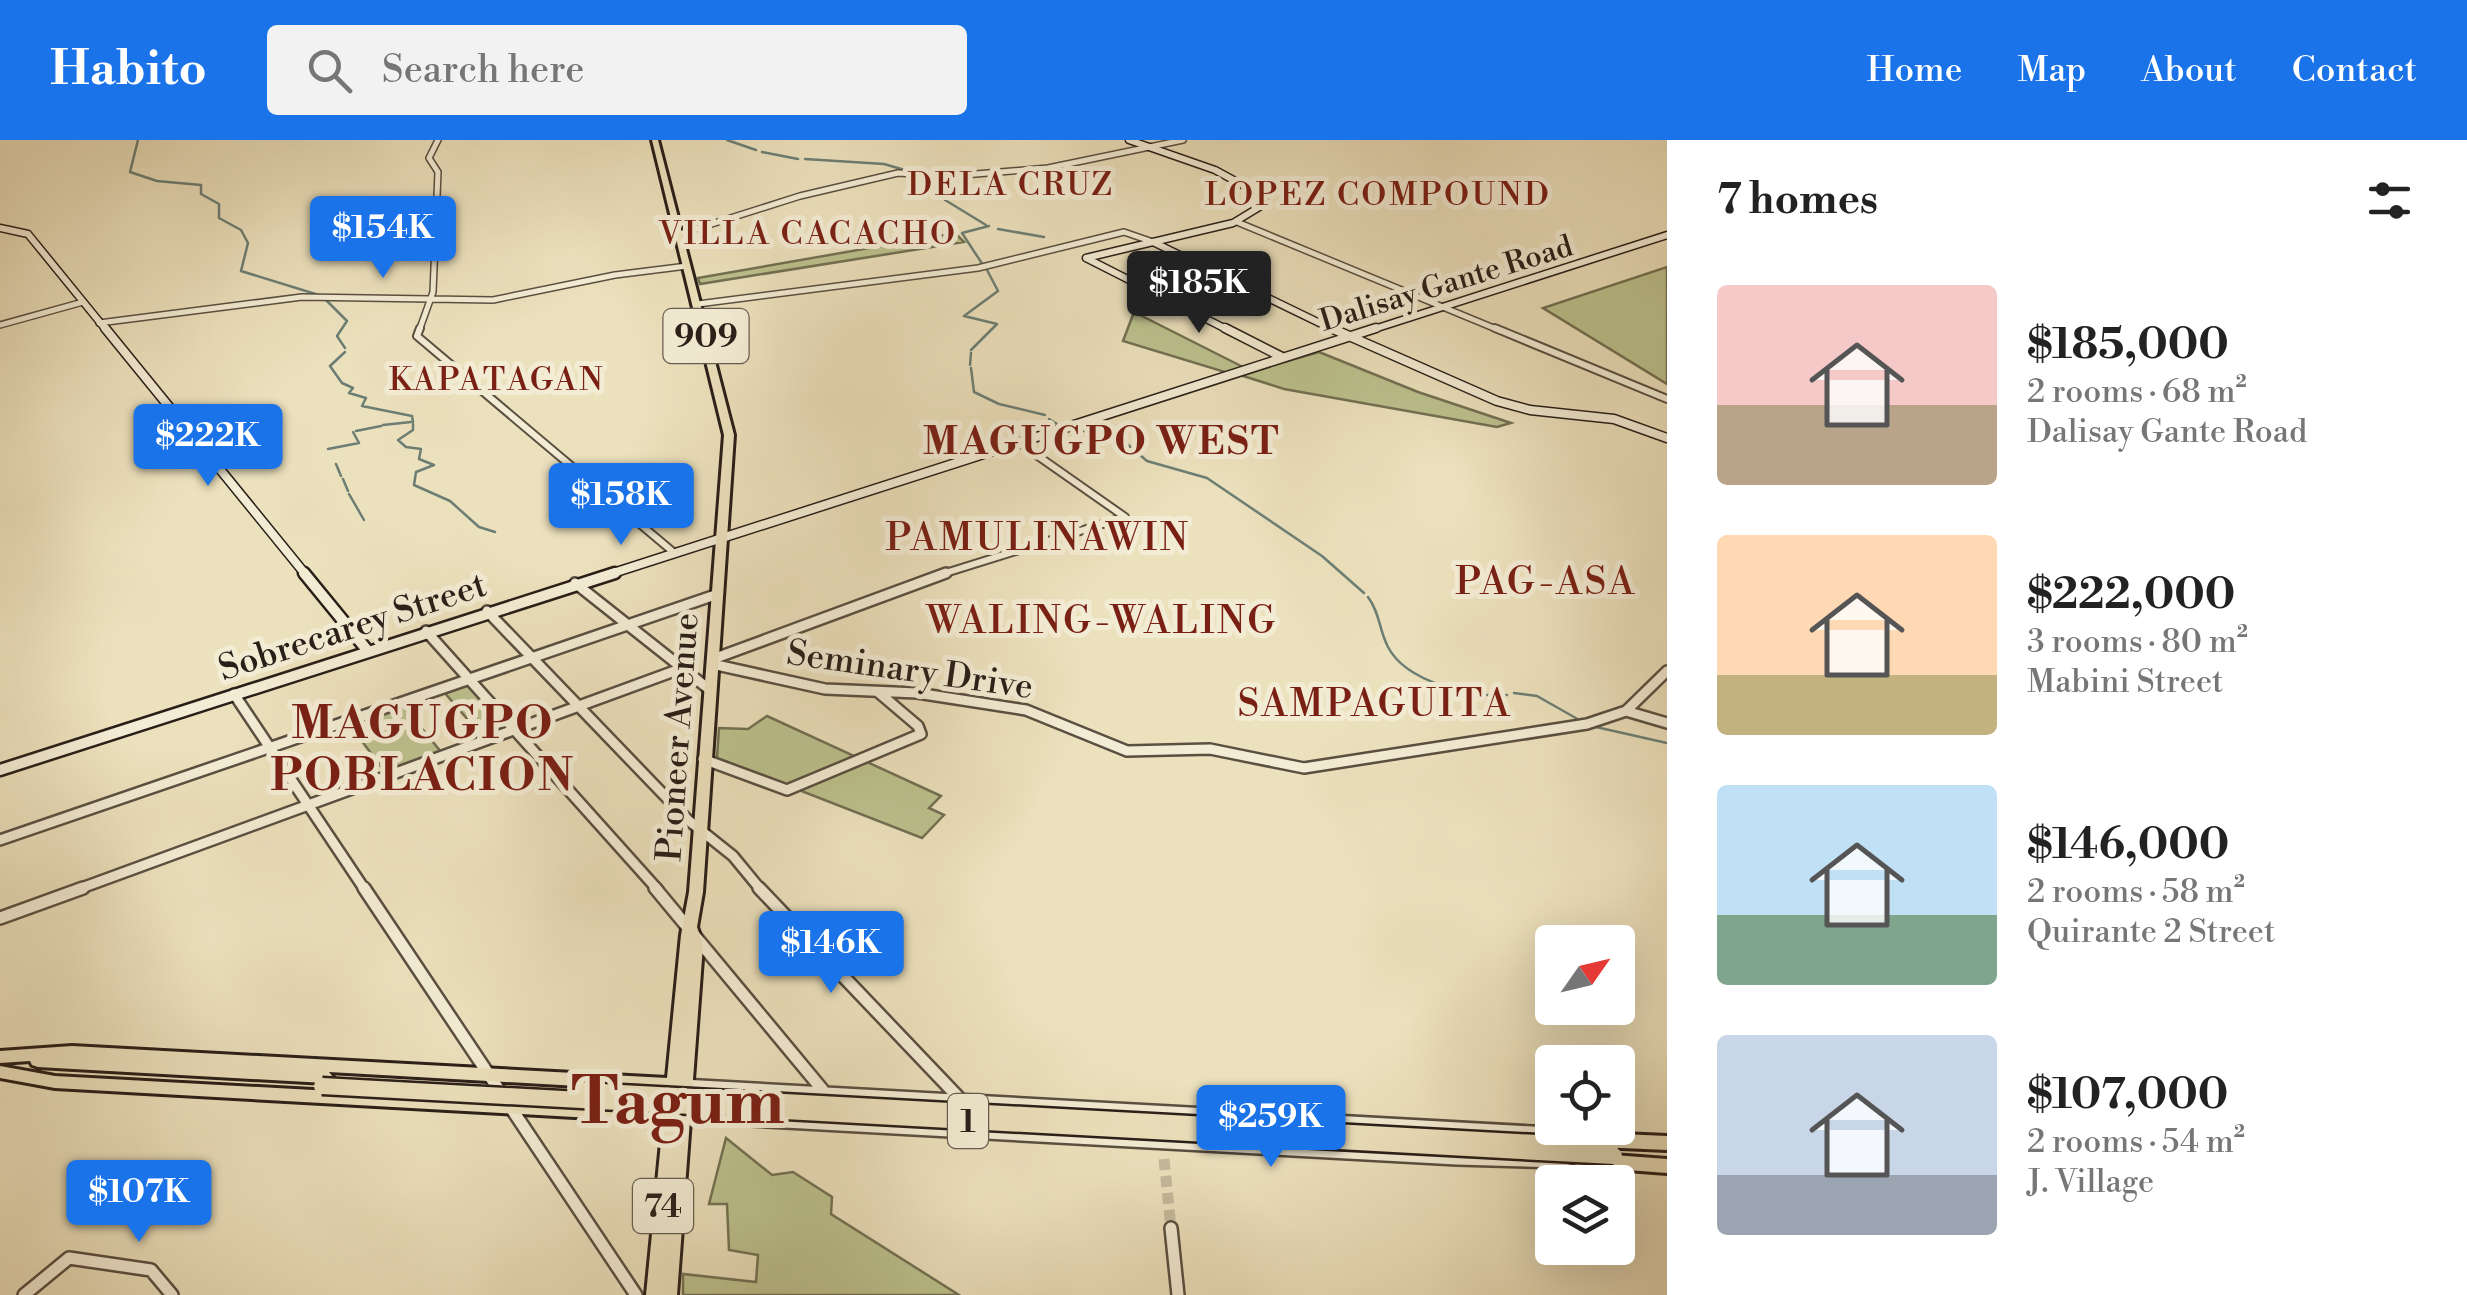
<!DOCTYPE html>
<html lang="en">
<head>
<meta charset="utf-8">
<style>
	body { margin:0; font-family:"Libre Bodoni",serif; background:#f2f2f2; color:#222; height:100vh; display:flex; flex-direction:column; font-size:38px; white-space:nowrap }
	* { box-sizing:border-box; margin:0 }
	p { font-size:32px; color:#767676 }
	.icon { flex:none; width:55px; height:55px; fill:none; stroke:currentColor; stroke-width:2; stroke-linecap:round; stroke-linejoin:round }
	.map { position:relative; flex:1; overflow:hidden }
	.side { display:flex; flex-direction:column; background:#fff; width:800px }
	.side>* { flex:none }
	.needle { width:65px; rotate:56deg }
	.controls { position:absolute; left:1535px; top:785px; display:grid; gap:20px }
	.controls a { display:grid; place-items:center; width:100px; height:100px; border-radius:10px; background:#fff; box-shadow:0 10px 40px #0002; font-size:50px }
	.price { position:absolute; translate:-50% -85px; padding:0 22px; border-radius:10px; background:#1a73e8; color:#fff; font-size:32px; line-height:65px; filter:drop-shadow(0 2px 5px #0008) }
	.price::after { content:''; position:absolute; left:50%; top:60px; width:30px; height:22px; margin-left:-15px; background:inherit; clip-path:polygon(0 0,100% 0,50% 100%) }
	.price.on { background:#222; color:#fff }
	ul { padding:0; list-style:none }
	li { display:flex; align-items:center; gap:30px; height:250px; padding:0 50px }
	li span { display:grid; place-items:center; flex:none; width:280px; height:200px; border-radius:10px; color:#555 }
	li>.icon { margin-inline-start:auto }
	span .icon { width:120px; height:120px; fill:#fffc; stroke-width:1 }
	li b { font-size:42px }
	h2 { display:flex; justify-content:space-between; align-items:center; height:120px; padding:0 50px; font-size:42px }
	header { display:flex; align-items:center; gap:60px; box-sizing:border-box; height:140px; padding:0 50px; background:#1a73e8; color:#fff }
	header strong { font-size:48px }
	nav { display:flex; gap:55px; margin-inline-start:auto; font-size:35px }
	.search { width:700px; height:90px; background:#f2f2f2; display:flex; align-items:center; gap:25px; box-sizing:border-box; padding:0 35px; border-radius:10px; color:#767676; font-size:38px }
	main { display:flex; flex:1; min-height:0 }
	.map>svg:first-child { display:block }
	.green { fill:#bcc28e; stroke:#727053; stroke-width:2.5 }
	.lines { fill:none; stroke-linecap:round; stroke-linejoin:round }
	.stream { stroke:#6c7e74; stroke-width:2.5 }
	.tertiary-tunnel { stroke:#c5ba9c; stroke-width:11; stroke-dasharray:11 6; stroke-linecap:butt }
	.tertiary-far3-casing { stroke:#5a4f41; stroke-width:8 }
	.tertiary-far2-casing { stroke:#5a4f41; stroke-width:10 }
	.tertiary-far1-casing { stroke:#5a4f41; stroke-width:14 }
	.tertiary-casing { stroke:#5a4f41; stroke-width:16 }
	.secondary-far2-casing { stroke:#291e18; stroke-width:9 }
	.secondary-far1-casing { stroke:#291e18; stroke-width:11 }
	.secondary-casing { stroke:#291e18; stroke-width:15 }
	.trunk-casing { stroke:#291e18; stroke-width:6 }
	.tertiary-far3 { stroke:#f3ecd4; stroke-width:5 }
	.tertiary-far2 { stroke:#f3ecd4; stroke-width:6 }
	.tertiary-far1 { stroke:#f3ecd4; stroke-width:9 }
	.tertiary { stroke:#f3ecd4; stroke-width:11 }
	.secondary-far2 { stroke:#f3ecd4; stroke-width:6 }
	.secondary-far1 { stroke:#f3ecd4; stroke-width:8 }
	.secondary { stroke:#f3ecd4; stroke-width:10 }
	.trunk { fill:#ece1bd; fill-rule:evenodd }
	.trunk-bridge-casing { stroke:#291e18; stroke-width:21; stroke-linecap:butt }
	.trunk-bridge { stroke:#ece1bd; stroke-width:16 }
	.labels { text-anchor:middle; stroke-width:10; stroke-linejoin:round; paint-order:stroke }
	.far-street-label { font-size:30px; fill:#291e18; stroke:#f3ecd4 }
	.far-neighbourhood-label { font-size:32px; letter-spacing:2.5px; fill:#7a1f14; stroke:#f3ecd4 }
	.shield { fill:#f3ecd4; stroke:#665c50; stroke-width:2.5 }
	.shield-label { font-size:32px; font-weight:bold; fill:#291e18 }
	.street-label { font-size:35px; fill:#291e18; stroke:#f3ecd4 }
	.far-district-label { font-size:38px; font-weight:bold; letter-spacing:2.5px; fill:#7a1f14; stroke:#f3ecd4 }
	.neighbourhood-label { font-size:38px; letter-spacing:2.5px; fill:#7a1f14; stroke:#f3ecd4 }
	.district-label { font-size:45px; font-weight:bold; letter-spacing:2.5px; fill:#7a1f14; stroke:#f3ecd4 }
	.near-town-label { font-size:65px; font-weight:bold; fill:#7a1f14; stroke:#f3ecd4 }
</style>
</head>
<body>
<header>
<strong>Habito</strong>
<div class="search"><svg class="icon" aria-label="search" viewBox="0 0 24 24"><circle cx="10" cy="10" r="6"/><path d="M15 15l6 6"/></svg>Search here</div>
<nav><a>Home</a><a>Map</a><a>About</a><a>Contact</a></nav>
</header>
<main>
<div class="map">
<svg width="1667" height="1155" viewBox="0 0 1667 1155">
	<rect width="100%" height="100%" fill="#ece1bd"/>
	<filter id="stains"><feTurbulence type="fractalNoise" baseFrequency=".002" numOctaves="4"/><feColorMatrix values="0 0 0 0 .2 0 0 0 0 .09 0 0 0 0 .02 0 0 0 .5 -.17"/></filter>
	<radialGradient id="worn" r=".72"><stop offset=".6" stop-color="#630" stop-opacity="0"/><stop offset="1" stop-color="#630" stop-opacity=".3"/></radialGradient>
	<path class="green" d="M955,93l9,9 -264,42 -2,-6z
		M1667,127v117l-124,-76z
		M1134,172l109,55 -15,6 -105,-32z
		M1319,212l99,40 93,31 -14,4 -213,-38 -44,-14z
		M467,544l31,36 -23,8 -31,-36z
		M403,565l38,47 -56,20 -36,-48z
		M767,576l174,80 -12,12 15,7 -22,23 -205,-80 2,-30 29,1z
		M726,998l46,37 21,-3 39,25 -1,17 128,81h-276v-21l73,8 2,-27 -29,-5 -2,-46h-18z"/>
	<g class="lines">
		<path class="stream" d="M138,0l-8,32 27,9 44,4v9l18,10v14l22,12 7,13 -7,28 81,25
			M727,0l29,10
			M762,12l36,7
			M805,19l79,5 24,7
			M936,37l4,2 -4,8 9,13 41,25
			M998,89l46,8
			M983,125l-21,-32 27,-7
			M326,160l21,21 -10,15 8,12
			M971,210l26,-26 -33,-8 34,-25 -12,-23
			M345,212l-15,14 12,17 11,5 -4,5 17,5 -4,8 50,10 1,6
			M970,225l1,-12
			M971,228l3,24 25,12 46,11
			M1049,279l11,7
			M413,284v6l-15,10 8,7 15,2 -2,10 15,6 -18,7 -2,13 36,16 29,26 16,5
			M383,285l28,-3
			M1066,289l36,4 25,11 20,17 60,17 115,78 42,37
			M356,291l25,-5
			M328,309l31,-6 -6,-11
			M336,324l5,12
			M343,339l5,12
			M349,354l15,26
			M1368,457c12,16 11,33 20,50 18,35 84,51 119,48
			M1514,553l23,3 44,25
			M1596,587l71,16"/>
		<path class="tertiary-tunnel" d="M1164,1019l7,69"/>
		<g class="tertiary-far3-casing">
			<path id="tertiary-far3" d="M1237,82l264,109
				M680,94l120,-38 98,-23 54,3 96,-8 135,-28
				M698,164l280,-36 146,-36 29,10
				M99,183l203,-26 191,3 122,-25 72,-9
				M0,185l83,-23
				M419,191l14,-39 5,-120 -9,-14 9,-18"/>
		</g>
		<g class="tertiary-far2-casing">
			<path id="tertiary-far2" d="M420,188l-3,8 255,215
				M1495,188l172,71
				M1018,302l107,75
				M939,435l186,-58"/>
		</g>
		<g class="tertiary-far1-casing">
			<path id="tertiary-far1" d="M575,443l135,107
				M487,471l201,209 45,36 28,34
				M426,491l232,259
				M713,519l233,-86
				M712,524l113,25 92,4 109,17 101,41 83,-2 94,19 283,-44 39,-13 41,-40
				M234,554l131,196
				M1626,571l41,12
				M703,619l84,31 134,-56 -3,-8 -40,-34
				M0,700l718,-246
				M76,750l604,-221"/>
		</g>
		<g class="tertiary-casing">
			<path id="tertiary" d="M364,748l272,407
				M655,748l171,206
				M759,748l202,212
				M0,778l83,-30
				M682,945l923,51
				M678,976l779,43 104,3 10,-4
				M1171,1088l7,67
				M24,1155l45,-37 82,12 21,25"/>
		</g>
		<g class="secondary-far2-casing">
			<path id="secondary-far2" d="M0,88l28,6 79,97
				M1153,102l183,89
				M1086,118l147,-35 33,-20 -3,-7 -48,-26 -86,-30
				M1086,118l144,73
				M1133,141l65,-17
				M1368,191l299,-96"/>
		</g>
		<g class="secondary-far1-casing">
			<path id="secondary-far1" d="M105,188l201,247
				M1225,188l57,29
				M1331,188l166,73 33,9 84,9 53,19
				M607,435l769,-247"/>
		</g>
		<g class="secondary-casing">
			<path id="secondary" d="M304,433l63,77
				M0,630l615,-197"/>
		</g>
		<g class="trunk-casing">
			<path id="trunk" d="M652,0h6l76,295 -31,457 -6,35 6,18 -26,350h-31l17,-173 -608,-34 -55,-10v-12l55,10 609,33 2,-18 -337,-19 4,5 -2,4 -6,2 -287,-16 -6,-2 -2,-4 -30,2v-12l72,-5 595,32 14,-143 8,-43 35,-457z
				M1599,993l68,3v14l-68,-3 -6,-2 -2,-5 2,-5z
				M1600,1014l67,5v14l-67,-5 -6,-2 -2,-5 2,-5z"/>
		</g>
		<use href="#tertiary-far3" class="tertiary-far3"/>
		<use href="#tertiary-far2" class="tertiary-far2"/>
		<use href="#tertiary-far1" class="tertiary-far1"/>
		<use href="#tertiary" class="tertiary"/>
		<use href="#secondary-far2" class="secondary-far2"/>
		<use href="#secondary-far1" class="secondary-far1"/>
		<use href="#secondary" class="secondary"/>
		<use href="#trunk" class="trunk"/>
		<g class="trunk-bridge-casing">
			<path id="trunk-bridge" d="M322,946l1292,70
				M584,951l1026,56"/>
		</g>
		<use href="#trunk-bridge" class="trunk-bridge"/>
	</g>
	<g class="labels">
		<g class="far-street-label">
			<text transform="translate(1446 143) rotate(-17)" y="10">Dalisay Gante Road</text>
		</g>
		<g class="far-neighbourhood-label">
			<text x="1011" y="55">DELA CRUZ</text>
			<text x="1378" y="65">LOPEZ COMPOUND</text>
			<text x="808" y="104">VILLA CACACHO</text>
			<text x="497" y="250">KAPATAGAN</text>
		</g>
		<g class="shield">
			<rect x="663.5" y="169" width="85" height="54" rx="8"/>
			<rect x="948" y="954" width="40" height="54" rx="8"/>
			<rect x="633" y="1039" width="60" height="54" rx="8"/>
		</g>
		<g class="shield-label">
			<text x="706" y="207">909</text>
			<text x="968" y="992">1</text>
			<text x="663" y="1077">74</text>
		</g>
		<g class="street-label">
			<text transform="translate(352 486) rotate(-18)" y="12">Sobrecarey Street</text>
			<text transform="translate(910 529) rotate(8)" y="12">Seminary Drive</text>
			<text transform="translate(677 597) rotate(-86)" y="12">Pioneer Avenue</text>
		</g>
		<g class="far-district-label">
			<text x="1102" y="314">MAGUGPO WEST</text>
		</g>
		<g class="neighbourhood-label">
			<text x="1038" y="410">PAMULINAWIN</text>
			<text x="1546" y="454">PAG-ASA</text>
			<text x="1102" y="493">WALING-WALING</text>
			<text x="1375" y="576">SAMPAGUITA</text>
		</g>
		<g class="district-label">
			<text x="423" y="598">MAGUGPO<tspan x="423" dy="52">POBLACION</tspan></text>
		</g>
		<g class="near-town-label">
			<text x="678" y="983">Tagum</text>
		</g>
	</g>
	<rect width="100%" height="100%" filter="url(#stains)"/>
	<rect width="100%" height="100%" fill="url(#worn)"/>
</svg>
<div class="controls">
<a><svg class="needle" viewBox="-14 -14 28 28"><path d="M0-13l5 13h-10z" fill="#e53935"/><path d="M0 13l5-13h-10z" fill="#767676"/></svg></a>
<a><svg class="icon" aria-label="locate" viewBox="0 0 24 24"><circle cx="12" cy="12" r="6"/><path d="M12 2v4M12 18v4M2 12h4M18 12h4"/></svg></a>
<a><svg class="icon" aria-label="layers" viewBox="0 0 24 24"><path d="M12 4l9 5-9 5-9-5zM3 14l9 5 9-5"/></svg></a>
</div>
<b class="price" style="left:383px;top:141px">$154K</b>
<b class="price on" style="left:1199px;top:196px">$185K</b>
<b class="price" style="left:208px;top:349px">$222K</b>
<b class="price" style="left:621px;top:408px">$158K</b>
<b class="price" style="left:831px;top:856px">$146K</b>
<b class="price" style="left:1271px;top:1030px">$259K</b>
<b class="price" style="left:139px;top:1105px">$107K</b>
</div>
<section class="side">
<h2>7 homes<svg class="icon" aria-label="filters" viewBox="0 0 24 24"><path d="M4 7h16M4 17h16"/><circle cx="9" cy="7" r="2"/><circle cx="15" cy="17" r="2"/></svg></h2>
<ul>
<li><span style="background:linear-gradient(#f6c9c9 60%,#b9a48a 0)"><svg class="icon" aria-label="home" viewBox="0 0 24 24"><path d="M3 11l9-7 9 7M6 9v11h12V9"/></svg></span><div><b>$185,000</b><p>2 rooms · 68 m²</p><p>Dalisay Gante Road</p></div></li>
<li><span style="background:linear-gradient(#ffd9b3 70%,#c2b280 0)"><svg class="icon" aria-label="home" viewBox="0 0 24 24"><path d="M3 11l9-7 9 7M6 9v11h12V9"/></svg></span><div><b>$222,000</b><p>3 rooms · 80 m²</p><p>Mabini Street</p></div></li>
<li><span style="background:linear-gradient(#bfe0f5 65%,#7fa58c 0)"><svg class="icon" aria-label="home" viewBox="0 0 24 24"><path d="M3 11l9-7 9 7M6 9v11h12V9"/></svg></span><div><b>$146,000</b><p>2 rooms · 58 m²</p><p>Quirante 2 Street</p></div></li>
<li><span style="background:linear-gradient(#c9d6e8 70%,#9aa5b1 0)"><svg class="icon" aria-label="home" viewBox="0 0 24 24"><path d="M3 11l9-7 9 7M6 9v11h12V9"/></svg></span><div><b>$107,000</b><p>2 rooms · 54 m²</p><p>J. Village</p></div></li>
</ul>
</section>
</main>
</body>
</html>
